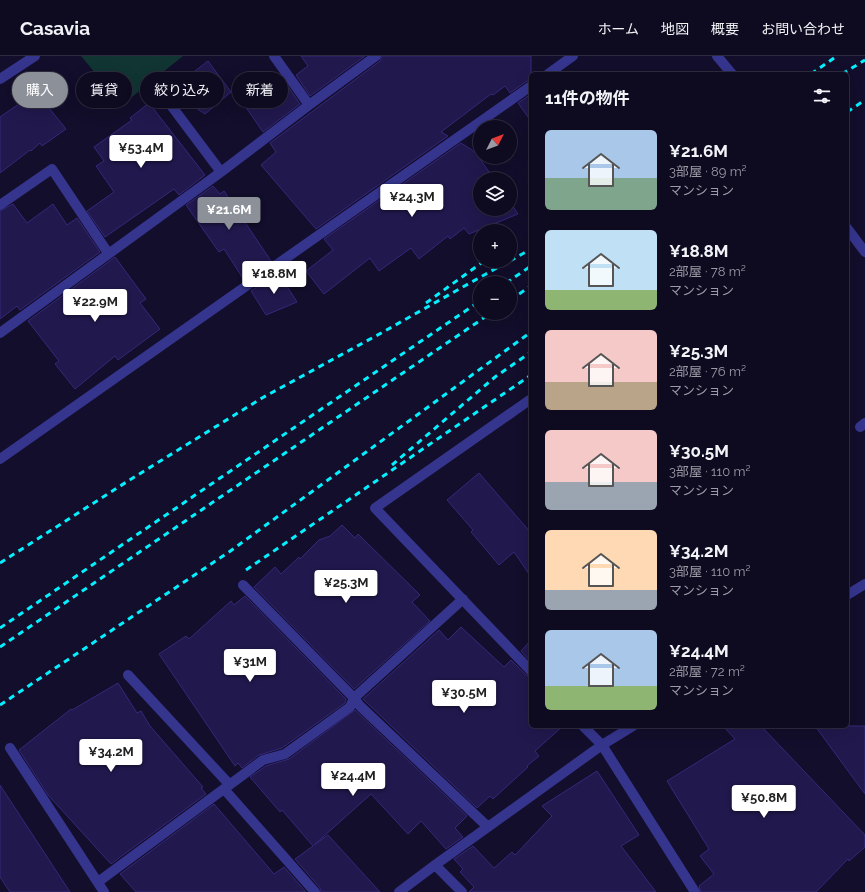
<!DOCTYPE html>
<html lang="ja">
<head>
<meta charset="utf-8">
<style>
	body { margin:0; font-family:Raleway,"Noto Sans JP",sans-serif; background:#171329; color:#f1f3f6; height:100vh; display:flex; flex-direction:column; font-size:15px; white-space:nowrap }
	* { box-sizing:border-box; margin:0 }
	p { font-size:13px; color:#9b9aa5 }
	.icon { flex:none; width:22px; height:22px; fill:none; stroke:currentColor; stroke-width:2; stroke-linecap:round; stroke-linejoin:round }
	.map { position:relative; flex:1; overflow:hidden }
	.details { position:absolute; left:529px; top:16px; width:320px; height:656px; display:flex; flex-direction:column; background:#0e0a20; border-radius:6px; box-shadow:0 4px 16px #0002,0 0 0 1px #2e2b3e }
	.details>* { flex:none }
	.hud { position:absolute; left:12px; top:16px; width:380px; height:36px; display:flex; gap:8px }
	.needle { width:26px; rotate:48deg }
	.buttons { position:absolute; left:473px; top:64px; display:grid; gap:8px }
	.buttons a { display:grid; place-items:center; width:44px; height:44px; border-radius:50%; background:#0e0a20; box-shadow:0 4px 16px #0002,0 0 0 1px #2e2b3e; font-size:20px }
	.price { position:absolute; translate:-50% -34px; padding:0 9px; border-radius:4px; background:#fff; color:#222; font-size:13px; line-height:26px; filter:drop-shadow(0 1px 2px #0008) }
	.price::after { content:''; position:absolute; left:50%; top:24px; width:12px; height:9px; margin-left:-6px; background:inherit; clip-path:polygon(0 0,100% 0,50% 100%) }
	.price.active { background:#8c9099; color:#fff }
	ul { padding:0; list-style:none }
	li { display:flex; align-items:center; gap:12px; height:100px; padding:0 16px }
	li span { display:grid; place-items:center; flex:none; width:112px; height:80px; border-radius:6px; color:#555 }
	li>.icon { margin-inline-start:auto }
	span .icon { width:48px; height:48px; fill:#fffc; stroke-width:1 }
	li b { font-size:17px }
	h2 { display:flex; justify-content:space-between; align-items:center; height:48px; padding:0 16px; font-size:17px }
	.pill { padding:0 14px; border-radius:18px; background:#0e0a20; box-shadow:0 4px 16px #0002,0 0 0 1px #2e2b3e; font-size:14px; line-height:36px }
	.pill.active { background:#8c9099; color:#fff }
	header { display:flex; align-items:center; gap:24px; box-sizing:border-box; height:56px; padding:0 20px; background:#0e0a20; border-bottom:1px solid #2e2b3e }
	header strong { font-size:19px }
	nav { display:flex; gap:22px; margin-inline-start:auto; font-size:14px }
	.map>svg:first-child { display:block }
	.green { fill:#113533 }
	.building { fill:#21184d; stroke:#36287b }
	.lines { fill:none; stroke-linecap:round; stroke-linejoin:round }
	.minor { stroke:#35358e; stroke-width:10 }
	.rail { stroke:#04f0ff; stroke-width:3; stroke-dasharray:6 5; stroke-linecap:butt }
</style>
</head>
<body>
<header>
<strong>Casavia</strong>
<nav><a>ホーム</a><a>地図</a><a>概要</a><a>お問い合わせ</a></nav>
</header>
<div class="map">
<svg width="865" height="836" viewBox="0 0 865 836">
	<rect width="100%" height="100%" fill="#120e2b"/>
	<path class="green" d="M81,0h102l-61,49z"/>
	<path class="building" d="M301,0h64l-55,40 -14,-21 12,-9z
		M382,0h149v24l-4,1 -17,12 -5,-7 -12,9 -2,-1 -50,38 7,4 -132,93 -55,-64 15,-13 -6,-9 110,-82z
		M208,5l23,31 -26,22 -21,-14 -2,-19z
		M260,22l11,14 14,-10 15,22 -37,28 -25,-36z
		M36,36l30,37 -24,17 -2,-3 -9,8 -1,-1 -30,23v-56z
		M531,38v27l-13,-18z
		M149,47l56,72 -26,20 -5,-6 -69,48 -18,-26 27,-19 -18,-26 8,-5 -10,-14 38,-27 -2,-2z
		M461,87l14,9 19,27h-14v30h30v-7l8,12 -49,20 -5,-6 -14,11 -2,-3 -29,23 -8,-11 -32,23 -9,-13 -46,36 -18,-23 27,-21 -9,-11z
		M213,130l7,8 4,-3 47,70 -27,19 -20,-31 -5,3 -33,-47z
		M13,148l14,19 26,-19 14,21 10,-7 23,34 -80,58 -3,-4 -17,13v-108z
		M115,201l31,42 -6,4 20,26 -42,31 -3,-4 -40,33 -20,-25 4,-3 -31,-40z
		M278,216l19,30 -31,13 -15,-24z
		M479,417l52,60v44l-17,-25 -15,13 -28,-33 2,-2 -26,-30z
		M342,469l13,13 3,-4 62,61 -8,7 18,19 -76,68 -100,-102 21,-20 6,7 18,-17 1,2 19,-19 11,-4z
		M245,540l101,103 -1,4 -63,45 -23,7 -17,13 -4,-5 -3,3 -76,-112 27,-18 3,3 42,-38 3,4z
		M461,571l43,40 7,-7 15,15 5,2v49h32l-28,25 4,5 -12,10 1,1 -35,32 -3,-3 -13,12 -114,-109 76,-69 9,10z
		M531,584v22l-10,-11z
		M118,627l19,30 4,-2 9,15 53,61 -2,1 5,6 -95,70 -63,-69 -29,-45 52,-41 1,1z
		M355,654l112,106 -12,12 8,9 -17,12 -25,-28 -13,13 -37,-40 -57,51 14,-10 52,57h-59l-1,-4 -25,-29 18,-13 -31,-36 -2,2 -30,-35 16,-11 23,-7z
		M723,670h38l104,109v12l-16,14 -1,-2 -32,33h-115l-2,-6 15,-12 -14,-18 9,-7 -42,-68 68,-42z
		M815,670h50v68z
		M597,715l42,64 -18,11 35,46h-187l5,-5 -14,-15 3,-3 -9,-10 19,-13 21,22 18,-16 3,3 37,-39 -10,-10z
		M0,729l70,107h-60l-10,-15z
		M214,748l60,70 10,-7 22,25h-170l-16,-18z"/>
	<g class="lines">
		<path class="minor" d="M274,0l35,49
			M717,0l15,18
			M548,18l25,-18
			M0,23l35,-23
			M155,28l66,88
			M0,149l52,-36 56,84
			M847,172l18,24
			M0,277l221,-161 88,-67 67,-49
			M531,343l-156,109 156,163
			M860,371l5,-4
			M0,403l531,-373
			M243,529l111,113 6,8 128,121
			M847,539l18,-11
			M128,619l101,109
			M583,670l19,19 93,147
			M10,692l94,144
			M224,733l91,103
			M435,809l27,27
			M98,826l165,-122 22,-6 65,-47 4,-9 109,-99
			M399,836l36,-27 167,-120 31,-19"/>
		<path class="rail" d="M811,18l26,-18
			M842,18l23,-14
			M847,56l18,-12
			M510,205l21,-12
			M506,227l25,-17
			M510,244l21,-14
			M426,247l58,-42
			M392,409l103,-88 36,-25
			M0,507l128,-82 134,-83 121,-66 126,-71
			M246,514l285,-195
			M0,572l480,-327
			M0,591l491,-334
			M0,649l229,-153 302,-220"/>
	</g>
</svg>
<div class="buttons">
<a><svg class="needle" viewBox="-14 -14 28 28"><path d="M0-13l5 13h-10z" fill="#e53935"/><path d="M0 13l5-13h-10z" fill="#9b9aa5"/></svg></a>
<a><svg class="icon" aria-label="layers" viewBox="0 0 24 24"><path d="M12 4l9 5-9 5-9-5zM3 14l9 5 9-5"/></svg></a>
<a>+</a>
<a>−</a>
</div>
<b class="price" style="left:141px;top:113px">¥53.4M</b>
<b class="price" style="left:412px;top:162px">¥24.3M</b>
<b class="price active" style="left:229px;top:175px">¥21.6M</b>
<b class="price" style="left:274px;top:239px">¥18.8M</b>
<b class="price" style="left:95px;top:267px">¥22.9M</b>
<b class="price" style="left:346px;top:548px">¥25.3M</b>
<b class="price" style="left:250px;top:627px">¥31M</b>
<b class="price" style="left:464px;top:658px">¥30.5M</b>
<b class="price" style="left:111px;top:717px">¥34.2M</b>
<b class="price" style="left:353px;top:741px">¥24.4M</b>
<b class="price" style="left:764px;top:763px">¥50.8M</b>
<div class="hud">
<a class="pill active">購入</a>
<a class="pill">賃貸</a>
<a class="pill">絞り込み</a>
<a class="pill">新着</a>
</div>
<section class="details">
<h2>11件の物件<svg class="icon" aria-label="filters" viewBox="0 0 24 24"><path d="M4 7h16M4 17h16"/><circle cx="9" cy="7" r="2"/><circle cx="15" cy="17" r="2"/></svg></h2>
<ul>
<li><span style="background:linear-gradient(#a9c7e8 60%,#7fa58c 0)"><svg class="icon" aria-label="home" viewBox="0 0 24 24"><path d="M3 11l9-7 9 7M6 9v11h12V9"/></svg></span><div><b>¥21.6M</b><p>3部屋 · 89 m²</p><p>マンション</p></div></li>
<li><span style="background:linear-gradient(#bfe0f5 75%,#8fb573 0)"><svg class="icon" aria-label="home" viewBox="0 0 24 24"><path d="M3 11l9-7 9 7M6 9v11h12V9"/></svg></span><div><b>¥18.8M</b><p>2部屋 · 78 m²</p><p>マンション</p></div></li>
<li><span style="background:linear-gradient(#f6c9c9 65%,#b9a48a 0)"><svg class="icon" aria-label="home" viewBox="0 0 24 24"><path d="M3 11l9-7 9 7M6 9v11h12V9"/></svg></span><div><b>¥25.3M</b><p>2部屋 · 76 m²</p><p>マンション</p></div></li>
<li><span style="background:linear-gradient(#f6c9c9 65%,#9aa5b1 0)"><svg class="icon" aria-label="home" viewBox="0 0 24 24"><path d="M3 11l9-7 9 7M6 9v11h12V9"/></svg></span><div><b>¥30.5M</b><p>3部屋 · 110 m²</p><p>マンション</p></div></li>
<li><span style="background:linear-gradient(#ffd9b3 75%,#9aa5b1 0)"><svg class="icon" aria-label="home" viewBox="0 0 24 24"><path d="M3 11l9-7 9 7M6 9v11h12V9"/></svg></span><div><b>¥34.2M</b><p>3部屋 · 110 m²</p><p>マンション</p></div></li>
<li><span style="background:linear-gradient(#a9c7e8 70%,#8fb573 0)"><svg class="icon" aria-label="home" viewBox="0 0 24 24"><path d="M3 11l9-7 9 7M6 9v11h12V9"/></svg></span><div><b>¥24.4M</b><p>2部屋 · 72 m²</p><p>マンション</p></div></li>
</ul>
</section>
</div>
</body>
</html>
